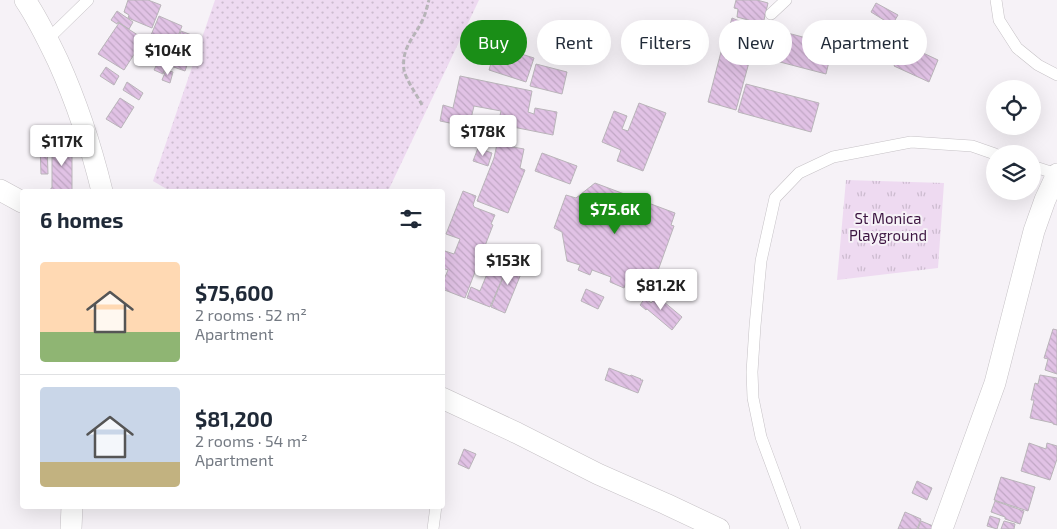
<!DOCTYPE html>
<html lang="en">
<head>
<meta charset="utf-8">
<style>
	body { margin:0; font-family:"Exo 2",sans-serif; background:#f2f2f3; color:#1f2937; height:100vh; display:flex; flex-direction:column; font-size:19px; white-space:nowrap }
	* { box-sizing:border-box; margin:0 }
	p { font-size:16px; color:#747a83 }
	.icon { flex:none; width:28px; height:28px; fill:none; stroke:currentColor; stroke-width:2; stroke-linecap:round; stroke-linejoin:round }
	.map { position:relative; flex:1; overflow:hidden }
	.side { position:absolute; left:20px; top:189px; width:425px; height:320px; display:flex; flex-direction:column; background:#fff; border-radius:5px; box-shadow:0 5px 20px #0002 }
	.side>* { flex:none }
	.banner { position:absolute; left:460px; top:20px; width:475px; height:45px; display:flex; gap:10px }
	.fabs { position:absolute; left:986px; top:80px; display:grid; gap:10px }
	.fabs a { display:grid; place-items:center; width:55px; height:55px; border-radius:50%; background:#fff; box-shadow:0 5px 20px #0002; font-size:25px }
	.price { position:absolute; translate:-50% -42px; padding:0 11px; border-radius:5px; background:#fff; color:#222; font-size:16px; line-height:32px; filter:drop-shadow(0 1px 2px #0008) }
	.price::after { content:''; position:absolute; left:50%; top:30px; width:15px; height:11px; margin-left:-8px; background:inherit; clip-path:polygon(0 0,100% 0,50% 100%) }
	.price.active { background:#1a8e17; color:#fff }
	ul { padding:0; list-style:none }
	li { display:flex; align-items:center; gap:15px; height:125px; padding:0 20px }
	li+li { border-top:1px solid #e0e1e3 }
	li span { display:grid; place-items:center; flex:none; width:140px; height:100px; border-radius:5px; color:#555 }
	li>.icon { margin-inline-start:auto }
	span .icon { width:60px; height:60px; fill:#fffc; stroke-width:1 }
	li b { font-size:21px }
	h2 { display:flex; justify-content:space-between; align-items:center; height:60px; padding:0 20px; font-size:21px }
	.pill { padding:0 18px; border-radius:22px; background:#fff; box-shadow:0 5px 20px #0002; font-size:18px; line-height:45px }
	.pill.active { background:#1a8e17; color:#fff }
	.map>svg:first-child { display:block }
	.grass { fill:url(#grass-dots) }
	.park { fill:url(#park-tufts) }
	.building { fill:url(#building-back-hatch); stroke:#b9b4b9 }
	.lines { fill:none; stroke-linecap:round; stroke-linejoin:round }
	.service-casing { stroke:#c6c2c6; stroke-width:12 }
	.minor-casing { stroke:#c6c2c6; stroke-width:22 }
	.path { stroke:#b7b4b8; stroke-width:3; stroke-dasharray:5 2.5; stroke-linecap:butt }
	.service { stroke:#fff; stroke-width:11 }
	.minor { stroke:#fff; stroke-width:21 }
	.labels { text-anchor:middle; stroke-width:4; stroke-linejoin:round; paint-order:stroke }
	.park-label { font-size:15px; fill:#3d1642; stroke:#f6f2f7 }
</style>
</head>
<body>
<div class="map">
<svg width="1057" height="529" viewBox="0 0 1057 529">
	<defs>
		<pattern id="grass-dots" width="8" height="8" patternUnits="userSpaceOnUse" patternTransform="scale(1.25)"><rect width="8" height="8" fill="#eedaf1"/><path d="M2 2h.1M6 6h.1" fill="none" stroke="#ccbbcf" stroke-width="1.8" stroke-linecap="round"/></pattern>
		<pattern id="park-tufts" width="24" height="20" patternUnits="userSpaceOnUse" patternTransform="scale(1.25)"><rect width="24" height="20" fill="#eedaf1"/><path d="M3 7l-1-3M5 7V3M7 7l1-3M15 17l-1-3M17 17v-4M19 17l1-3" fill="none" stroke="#ccbbcf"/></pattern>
		<pattern id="building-back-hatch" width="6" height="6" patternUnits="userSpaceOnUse" patternTransform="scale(1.25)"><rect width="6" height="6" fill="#e1c2e5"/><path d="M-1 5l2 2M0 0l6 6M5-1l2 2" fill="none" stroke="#c1a7c5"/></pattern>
	</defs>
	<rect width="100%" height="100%" fill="#f6f2f7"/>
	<path class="grass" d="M215,0h264l-91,191h-218l-17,-10z"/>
	<path class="park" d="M846,180l98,3 -6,85 -101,12z"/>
	<path class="building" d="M128,0h20l13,5 -9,23 -24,-10 1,-3 -5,-3z
		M736,0h21l11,3 -5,21 -26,-7 1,-8 -4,-1z
		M876,3l22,12 -6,10 -21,-13z
		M117,11l16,11 -4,7 -11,-7 -1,2 -6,-4z
		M159,16l23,10 -19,48 -9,-4 2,-4 -15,-7z
		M732,18l10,4 -1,6 -11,-3z
		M119,23l25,16 -20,31 -26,-16z
		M728,25l29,8 -21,77 -28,-8z
		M761,26l72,19 -7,29 -73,-19z
		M181,31l16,6 -12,34 -17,-6z
		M904,44l34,16 -9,22 -35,-16z
		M496,46l38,12 -8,24 -37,-12z
		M536,64l31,8 -5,22 -32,-8z
		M106,67l13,9 -5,9 -14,-9z
		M166,70l7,2 -3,11 -8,-3z
		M460,76l72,15 -4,21 6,2 1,-6 22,4 -4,23 -55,-11 3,-13 -27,-5 -5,21 -29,-6 3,-16 10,3z
		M127,82l16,11 -4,7 -16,-10z
		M746,84l73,19 -8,29 -73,-20z
		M120,98l14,9 -13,21 -15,-9z
		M639,103l27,10 -23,58 -26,-10 4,-11 -19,-8 12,-31 13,5 -5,13 6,2z
		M47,143l1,31h-7l-1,-30z
		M52,143h20v48h-21v-3h1z
		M497,144l27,5 -4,19 5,2 -17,43 -31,-12 17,-43z
		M478,148l14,5 -4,13 -15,-5z
		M542,153l35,13 -7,18 -35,-13z
		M595,183l80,30 -4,12 3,1 -19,53 -5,-2 -4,13 -20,-7 -2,5 -14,-6 1,-5 -19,-7 -2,5 -12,-5 2,-5 -13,-4 -5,-29 -8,-4 12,-33 10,3z
		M463,191l13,5 -3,9 1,1v1l21,8 -4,9 2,1 -28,73 -23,-9v-5l6,-14 -6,-2v-18l12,4 6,-15 -14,-5z
		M496,252l15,6 -21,49 -23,-9 4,-11 9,4z
		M511,258l14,6 -20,49 -14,-6z
		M586,289l18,8 -6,12 -17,-8z
		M652,290l5,5v1l25,21 -10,13 -25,-21 -1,1 -6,-5 5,-7 6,5 2,-2 -6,-5z
		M1053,329l4,1v44l-12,-4 3,-11 -4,-1z
		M609,368l21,8 1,-1 10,4 -1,1h3l-5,13 -33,-13z
		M1040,375l17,3v47l-4,-1v-1l-23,-5 4,-18h-3l4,-17 3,1z
		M1029,443l17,6 1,-6 10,3v13l-7,21 -29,-9z
		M464,449l12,5 -7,15 -11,-5z
		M1001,477l34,10 -7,24 -34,-11z
		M917,481l15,7 -5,12 -15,-7z
		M995,501l29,10 -4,13 -15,-5v-2l-14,-5z
		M905,512l16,7 -4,10h-19z
		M990,516l10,3 -3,10 -10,-3z
		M921,521l17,7v1h-20z
		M1004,521l11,3 -1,5h-13z"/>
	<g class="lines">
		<g class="service-casing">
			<path id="service" d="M996,0l3,20 18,28 21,17 19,10
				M771,14l15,-14
				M48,39l40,-39
				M1032,166l25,8
				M433,529l3,-23
				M795,529l-34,-92 -8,-39 -1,-26 3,-46 6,-65 14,-63 24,-25 34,-16 78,-15 61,4 23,8"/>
		</g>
		<g class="minor-casing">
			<path id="minor" d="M25,0c13,19 23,40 33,61 19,42 33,85 44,130
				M0,190l22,12
				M442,398l75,35 81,41 68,30 53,25
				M71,529l1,-23
				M942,529l53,-146 39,-152 11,-31 12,-26"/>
		</g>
		<path class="path" d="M422,105c-5,-10 -16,-25 -18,-35 -3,-23 11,-33 19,-51 3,-6 4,-13 6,-19"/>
		<use href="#service" class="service"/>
		<use href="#minor" class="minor"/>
	</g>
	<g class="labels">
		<g class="park-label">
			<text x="888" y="224">St Monica<tspan x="888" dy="17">Playground</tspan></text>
		</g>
	</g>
</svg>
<div class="fabs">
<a><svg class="icon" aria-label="locate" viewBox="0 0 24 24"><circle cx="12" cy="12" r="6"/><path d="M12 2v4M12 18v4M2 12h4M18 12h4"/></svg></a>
<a><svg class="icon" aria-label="layers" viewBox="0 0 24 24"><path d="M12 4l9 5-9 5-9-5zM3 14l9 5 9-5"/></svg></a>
</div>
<b class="price" style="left:168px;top:76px">$104K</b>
<b class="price" style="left:483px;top:157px">$178K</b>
<b class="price" style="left:62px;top:167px">$117K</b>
<b class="price active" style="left:615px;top:235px">$75.6K</b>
<b class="price" style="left:508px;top:286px">$153K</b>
<b class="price" style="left:661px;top:311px">$81.2K</b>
<div class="banner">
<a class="pill active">Buy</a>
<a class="pill">Rent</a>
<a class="pill">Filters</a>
<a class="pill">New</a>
<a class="pill">Apartment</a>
</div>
<section class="side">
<h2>6 homes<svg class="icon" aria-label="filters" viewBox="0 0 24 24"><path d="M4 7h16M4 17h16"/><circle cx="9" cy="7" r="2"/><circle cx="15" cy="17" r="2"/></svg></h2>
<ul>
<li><span style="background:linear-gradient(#ffd9b3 70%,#8fb573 0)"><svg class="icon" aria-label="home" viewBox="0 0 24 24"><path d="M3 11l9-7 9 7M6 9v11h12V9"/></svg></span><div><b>$75,600</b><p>2 rooms · 52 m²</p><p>Apartment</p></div></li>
<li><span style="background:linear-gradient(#c9d6e8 75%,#c2b280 0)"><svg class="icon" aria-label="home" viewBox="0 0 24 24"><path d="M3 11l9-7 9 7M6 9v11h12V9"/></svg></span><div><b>$81,200</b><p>2 rooms · 54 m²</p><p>Apartment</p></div></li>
</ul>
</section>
</div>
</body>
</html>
